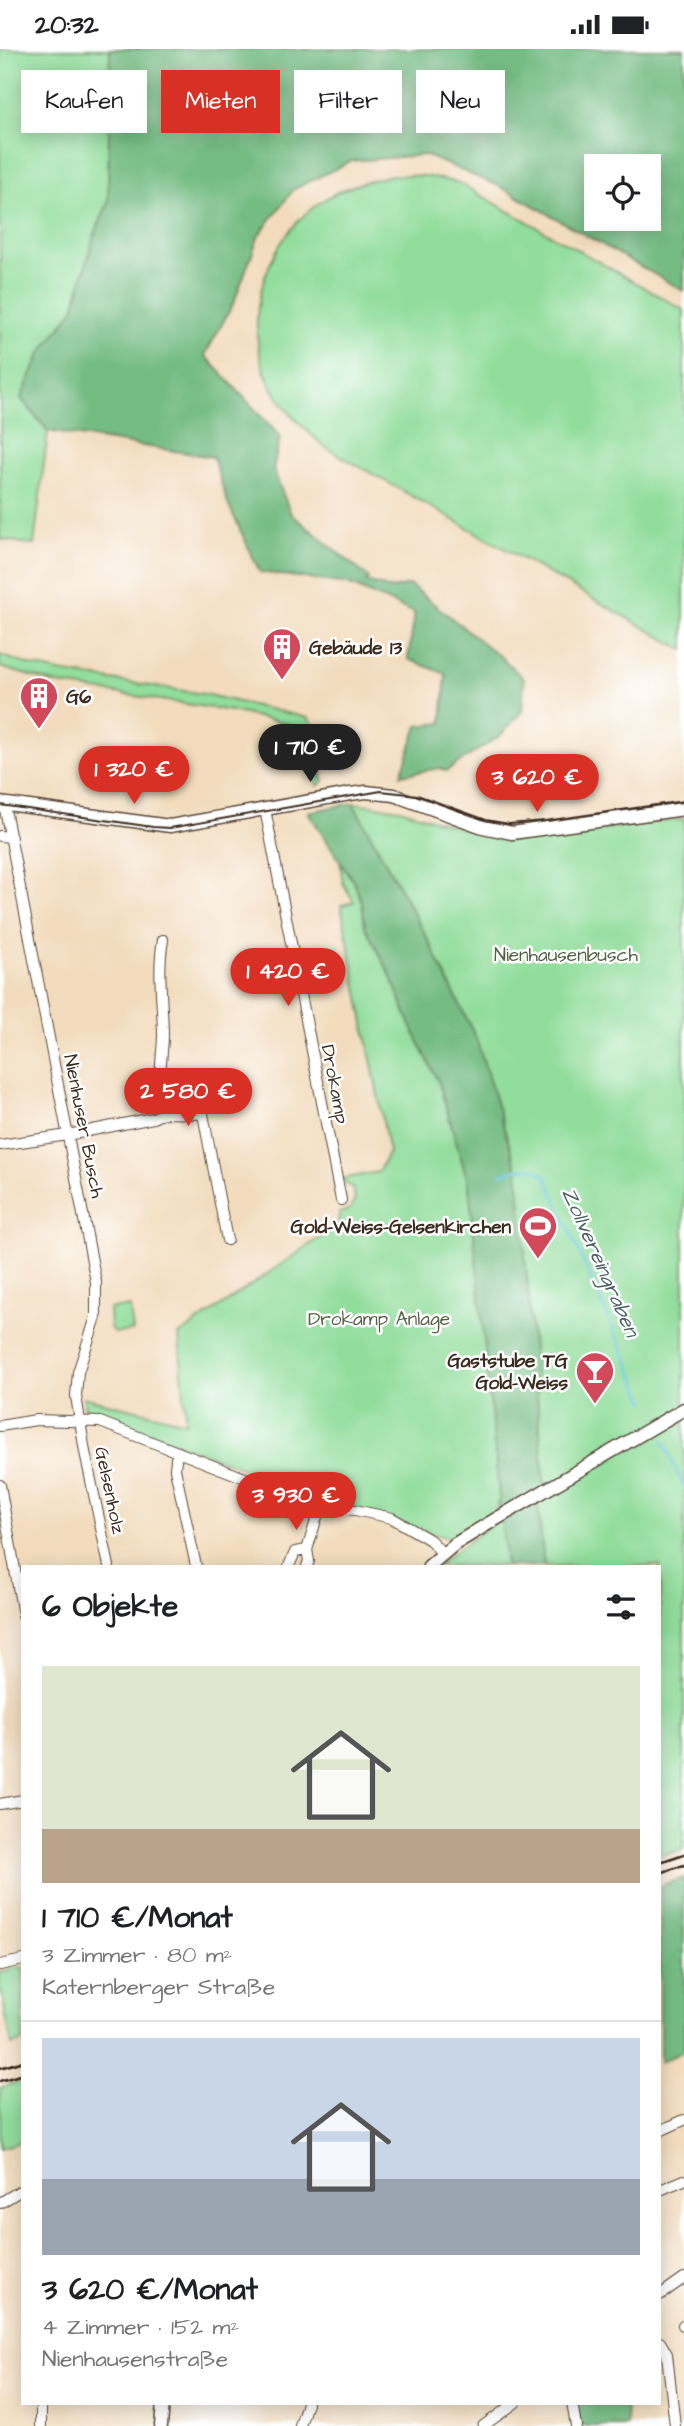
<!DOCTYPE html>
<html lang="de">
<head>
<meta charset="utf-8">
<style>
	body { margin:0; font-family:"Architects Daughter",sans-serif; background:#f6f6f6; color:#202124; height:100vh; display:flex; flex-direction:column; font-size:26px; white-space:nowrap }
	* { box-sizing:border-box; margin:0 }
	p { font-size:23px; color:#757577 }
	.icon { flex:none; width:38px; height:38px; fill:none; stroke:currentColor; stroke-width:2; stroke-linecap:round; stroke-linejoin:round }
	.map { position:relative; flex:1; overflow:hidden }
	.side { position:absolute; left:21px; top:1516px; width:640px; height:840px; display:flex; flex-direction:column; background:#fff; border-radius:0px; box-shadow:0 4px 18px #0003 }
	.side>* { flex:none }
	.banner { position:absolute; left:21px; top:21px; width:642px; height:63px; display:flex; gap:14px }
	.controls { position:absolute; left:584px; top:105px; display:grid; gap:14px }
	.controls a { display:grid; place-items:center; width:77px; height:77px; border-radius:0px; background:#fff; box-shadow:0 4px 18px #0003; font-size:35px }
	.price { position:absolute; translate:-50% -60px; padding:0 16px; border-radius:24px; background:#d93025; color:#fff; font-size:23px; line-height:46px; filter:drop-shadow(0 2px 4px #0008) }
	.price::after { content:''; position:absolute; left:50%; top:42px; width:21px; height:16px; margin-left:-10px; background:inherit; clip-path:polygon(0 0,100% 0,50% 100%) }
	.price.on { background:#222; color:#fff }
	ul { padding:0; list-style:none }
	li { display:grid; align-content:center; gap:14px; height:371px; padding:0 21px }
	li+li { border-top:2px solid #e0e0e0 }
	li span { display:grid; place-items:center; height:217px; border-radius:0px; color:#555 }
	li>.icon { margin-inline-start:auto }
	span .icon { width:126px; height:126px; fill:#fffc; stroke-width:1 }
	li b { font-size:30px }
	h2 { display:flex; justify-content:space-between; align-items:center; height:84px; padding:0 21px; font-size:30px }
	.chip { padding:0 24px; border-radius:0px; background:#fff; box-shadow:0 4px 18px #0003; font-size:24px; line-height:63px }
	.chip.on { background:#d93025; color:#fff }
	.status { display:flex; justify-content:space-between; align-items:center; height:49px; padding:0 35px; background:#fff; direction:ltr }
	.status svg { height:19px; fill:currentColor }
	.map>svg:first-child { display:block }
	.green { fill:#91dd9b; stroke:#66845c; stroke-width:2 }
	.forest { fill:#74bc83; stroke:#587350; stroke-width:2; fill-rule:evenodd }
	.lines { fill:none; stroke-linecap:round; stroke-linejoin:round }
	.stream { stroke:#64c5e2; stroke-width:2.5 }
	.minor-casing { stroke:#564536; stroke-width:12 }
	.tertiary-casing { stroke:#564536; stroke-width:15 }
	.secondary-casing { stroke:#564536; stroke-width:15 }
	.minor { stroke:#fff; stroke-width:10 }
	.tertiary { stroke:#fff; stroke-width:12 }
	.secondary { stroke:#fff; stroke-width:12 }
	.tram { stroke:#3b2a1e; stroke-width:2 }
	.rail { stroke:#3b2a1e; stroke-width:2.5 }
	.labels { text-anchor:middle; stroke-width:5; stroke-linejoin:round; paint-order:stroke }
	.poi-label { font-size:19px; font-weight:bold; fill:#3b2a1e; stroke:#fff; text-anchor:start }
	.park-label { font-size:19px; fill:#556044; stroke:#fff }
	.street-label { font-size:19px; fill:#3b2a1e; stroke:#fff }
	.water-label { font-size:21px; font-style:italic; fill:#496063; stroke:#fff }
</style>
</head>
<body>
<div class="status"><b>20:32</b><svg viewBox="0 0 49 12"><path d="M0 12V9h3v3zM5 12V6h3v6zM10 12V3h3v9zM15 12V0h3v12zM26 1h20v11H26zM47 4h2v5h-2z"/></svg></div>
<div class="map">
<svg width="684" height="2377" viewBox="0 0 684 2377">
	<rect width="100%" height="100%" fill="#fff"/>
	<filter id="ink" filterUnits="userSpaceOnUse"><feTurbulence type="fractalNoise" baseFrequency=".0143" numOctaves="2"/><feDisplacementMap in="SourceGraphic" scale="14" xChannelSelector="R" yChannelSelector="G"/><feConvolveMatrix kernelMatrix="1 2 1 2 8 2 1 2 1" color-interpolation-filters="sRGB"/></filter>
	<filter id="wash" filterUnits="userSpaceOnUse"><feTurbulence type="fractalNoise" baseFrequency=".00686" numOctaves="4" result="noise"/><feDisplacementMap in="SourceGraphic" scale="28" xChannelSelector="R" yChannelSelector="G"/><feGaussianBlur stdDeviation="1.57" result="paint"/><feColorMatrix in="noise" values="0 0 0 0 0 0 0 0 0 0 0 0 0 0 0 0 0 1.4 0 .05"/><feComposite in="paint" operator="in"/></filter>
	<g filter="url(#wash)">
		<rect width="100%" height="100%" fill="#f2dcbd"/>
		<path class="green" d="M0,0h110l-2,154 -14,33 -20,73 -33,44 -20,45 27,33 -14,114 -34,-6z
			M392,126l34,1 33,7 225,127v340l-359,-203c-18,-16 -35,-31 -48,-51 -41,-63 -16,-155 45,-195 21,-14 45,-20 70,-26z
			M0,606l29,10 30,7 145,22 104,24c16,15 7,44 16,63l-6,5 -10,-20 -5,-29 -5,-8 -9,-5 -58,-13 -174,-27 -57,-17z
			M353,754l47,6 105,33 179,-23v1030l-24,7v-290h-116l-7,-69 8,-6 -27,-318 -42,-135 -48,-98z
			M340,814l14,19 8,20 3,24 24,46 24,58 26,53 30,102 23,223 7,92 -3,13 -42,27 -116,-37 -238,-88 -15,-7 -2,-11 103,25 -7,-87 159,-110 1,-12 10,-3 6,-10 -2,-11 -12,-10 37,-7 11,-20 -48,-247 13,-3 -11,-19z
			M130,1258l3,24 -19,2 -4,-6 -1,-18z
			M501,1468l5,49h-70z
			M23,1918v74l-11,4 -12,-59v-15z
			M23,2031v61l-23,7v-60z"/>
		<path class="forest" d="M110,0h574v242l-185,-105 -74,-31 -74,6 -57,28 -35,46 -25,67 -29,53 75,82 -7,32 18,45 78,64 -3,4 25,7 19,-4 93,74 21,20 -2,32 -21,24 -55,36 -6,-3 -39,7 17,-49 24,-3 4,-49 -38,-15 7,-46 -67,-29 -88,-12 -32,-68 -15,-47 -165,-26 -27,-33 20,-45 33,-44 20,-73 14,-33zM649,117v53h-52v-53z
			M353,754l75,137 48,98 42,135 27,318 -8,6 7,69h-38l-37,-381 -30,-102 -26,-53 -24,-58 -24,-46 -3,-24 -8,-20 -46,-70z
			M684,1829v173l-24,11v-176z
			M578,2354h47l2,23h-47z"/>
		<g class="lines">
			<path class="stream" d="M502,1125c16,-6 31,-11 44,3l100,226
				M663,1392l21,47"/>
		</g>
	</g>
	<g filter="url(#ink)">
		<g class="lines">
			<g class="minor-casing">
				<path id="minor" d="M4,755l92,478v35l-18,55 -2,24 9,56 24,114
					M265,760l76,391
					M0,787l11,1
					M163,891c-6,31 0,65 0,97 -1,25 -7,53 1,76
					M0,1096l68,-10 85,-17 11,-5 39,1 24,126
					M0,1377l36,-6 64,2 215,83 40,5 37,8 38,22 13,14
					M179,1403l-3,7 -1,10 21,97
					M0,1436l23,130
					M289,1517l6,-14 12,-2
					M307,1517l2,-5 -2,-11 13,-43
					M0,1755l23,-4
					M0,1916l23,-5
					M660,2082l24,-11
					M660,2141l24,-10
					M0,2154l23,-14
					M660,2246l24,-17
					M683,2276h1
					M660,2293l7,12 8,72
					M41,2354v23
					M572,2354l4,23
					M300,2377l7,-23
					M483,2377l32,-23"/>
			</g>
			<g class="tertiary-casing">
				<path id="tertiary" d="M429,1517l26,-22 36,-22 193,-113
					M161,2377l2,-23"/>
			</g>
			<g class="secondary-casing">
				<path id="secondary" d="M0,754l170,23 180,-32 16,-2 28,3 89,32 29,6 172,-24"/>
			</g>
			<use href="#minor" class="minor"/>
			<use href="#tertiary" class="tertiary"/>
			<use href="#secondary" class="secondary"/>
			<path class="tram" d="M0,756l153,22 17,1 211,-37 36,4 69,25 23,4 36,-3 139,-20"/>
			<path class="rail" d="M660,1813l24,-8
				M660,1824l24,-8
				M0,2019l23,-7
				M0,2032l23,-7"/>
		</g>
	</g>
	<defs>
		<g id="building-pin" transform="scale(2.0125)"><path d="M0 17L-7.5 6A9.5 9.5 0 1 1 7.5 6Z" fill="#d1495b" stroke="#fff"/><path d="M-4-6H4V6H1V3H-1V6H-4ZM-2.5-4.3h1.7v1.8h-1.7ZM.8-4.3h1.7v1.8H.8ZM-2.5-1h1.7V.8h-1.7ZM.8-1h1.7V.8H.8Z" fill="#fff"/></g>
		<g id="stadium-pin" transform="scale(2.0125)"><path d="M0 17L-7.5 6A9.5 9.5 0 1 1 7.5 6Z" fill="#d1495b" stroke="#fff"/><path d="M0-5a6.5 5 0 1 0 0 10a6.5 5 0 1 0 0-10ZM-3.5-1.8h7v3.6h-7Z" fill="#fff"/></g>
		<g id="bar-pin" transform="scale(2.0125)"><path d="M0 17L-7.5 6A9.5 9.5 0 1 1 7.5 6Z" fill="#d1495b" stroke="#fff"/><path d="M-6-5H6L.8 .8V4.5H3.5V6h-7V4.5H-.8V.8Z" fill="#fff"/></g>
	</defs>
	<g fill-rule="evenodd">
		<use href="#building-pin" x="282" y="598"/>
		<use href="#building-pin" x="39" y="647"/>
		<use href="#stadium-pin" x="538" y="1177"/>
		<use href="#bar-pin" x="595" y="1322"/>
	</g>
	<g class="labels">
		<g class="poi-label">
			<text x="309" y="605">Gebäude 13</text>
			<text x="66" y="654">G6</text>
			<text x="511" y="1184" text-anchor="end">Gold-Weiss-Gelsenkirchen</text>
			<text x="568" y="1318" text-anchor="end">Gaststube TG<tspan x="568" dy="22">Gold-Weiss</tspan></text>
		</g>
		<g class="park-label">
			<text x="566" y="912">Nienhausenbusch</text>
			<text x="379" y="1276">Drokamp Anlage</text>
		</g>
		<g class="street-label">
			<text transform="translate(336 1035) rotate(79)" y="7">Drokamp</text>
			<text transform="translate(85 1077) rotate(79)" y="7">Nienhuser Busch</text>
			<text transform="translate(111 1441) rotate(78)" y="7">Gelsenholz</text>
		</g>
		<g class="water-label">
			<text transform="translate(601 1213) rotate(66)" y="7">Zollvereingraben</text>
		</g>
	</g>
</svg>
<div class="controls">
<a><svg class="icon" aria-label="locate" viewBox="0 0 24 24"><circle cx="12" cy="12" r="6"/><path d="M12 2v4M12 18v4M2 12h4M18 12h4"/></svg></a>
</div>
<b class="price on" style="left:310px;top:735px">1 710 €</b>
<b class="price" style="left:134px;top:757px">1 320 €</b>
<b class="price" style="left:537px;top:765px">3 620 €</b>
<b class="price" style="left:288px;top:959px">1 420 €</b>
<b class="price" style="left:188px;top:1079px">2 580 €</b>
<b class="price" style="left:296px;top:1483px">3 930 €</b>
<div class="banner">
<a class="chip">Kaufen</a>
<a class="chip on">Mieten</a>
<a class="chip">Filter</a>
<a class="chip">Neu</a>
</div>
<section class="side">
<h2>6 Objekte<svg class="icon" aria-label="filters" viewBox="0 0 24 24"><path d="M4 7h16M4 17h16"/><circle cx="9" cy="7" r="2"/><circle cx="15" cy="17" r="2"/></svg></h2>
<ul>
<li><span style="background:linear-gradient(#dfe7d0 75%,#b9a48a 0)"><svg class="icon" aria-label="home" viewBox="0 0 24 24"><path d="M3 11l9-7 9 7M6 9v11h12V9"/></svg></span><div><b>1 710 €/Monat</b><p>3 Zimmer · 80 m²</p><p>Katernberger Straße</p></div></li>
<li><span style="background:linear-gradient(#c9d6e8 65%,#9aa5b1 0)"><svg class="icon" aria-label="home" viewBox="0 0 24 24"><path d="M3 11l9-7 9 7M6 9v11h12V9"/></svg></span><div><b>3 620 €/Monat</b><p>4 Zimmer · 152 m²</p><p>Nienhausenstraße</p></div></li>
</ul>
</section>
</div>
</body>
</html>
